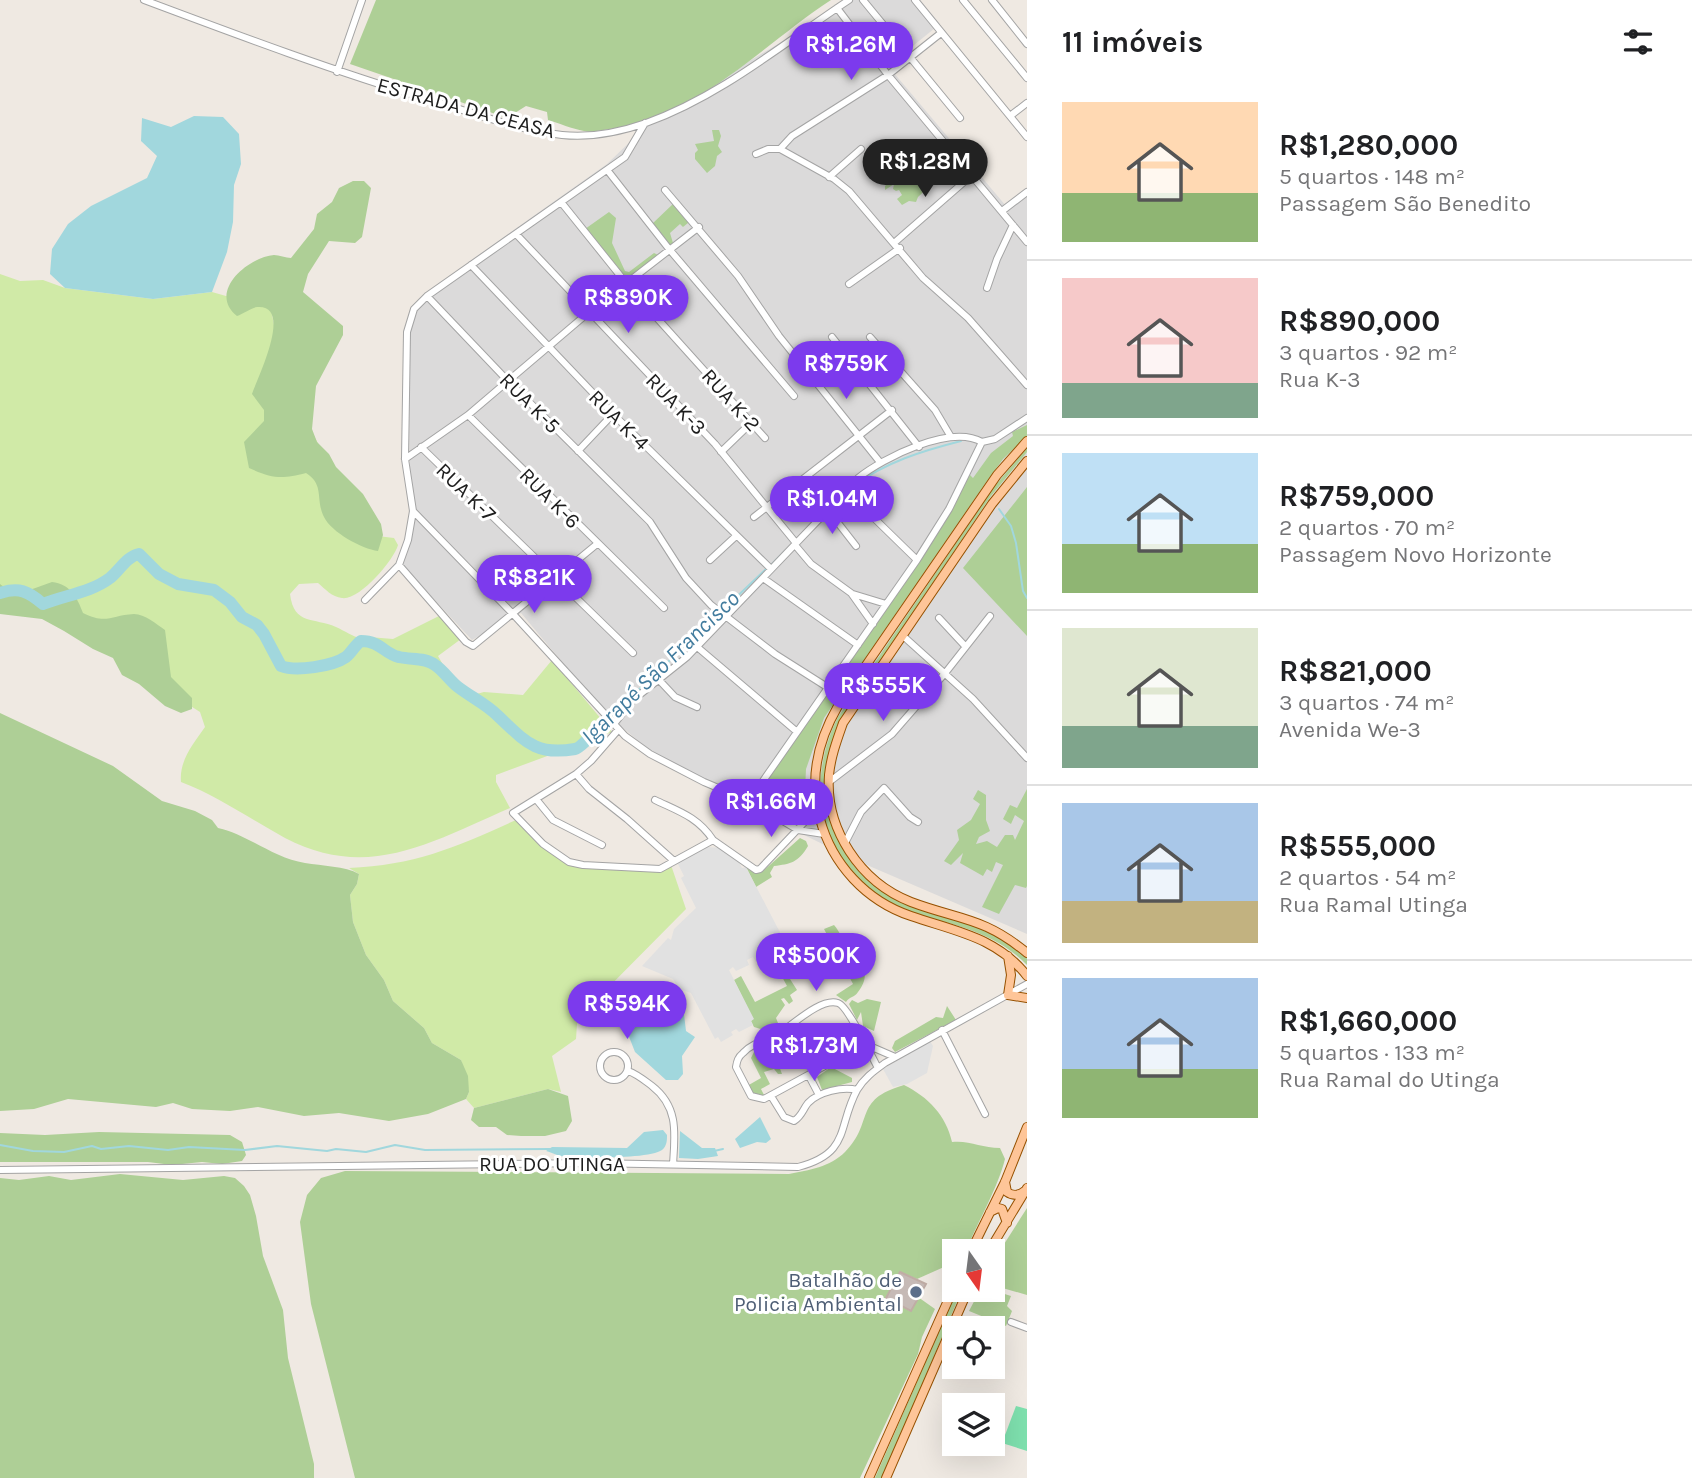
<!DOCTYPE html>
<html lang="pt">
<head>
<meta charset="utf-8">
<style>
	body { margin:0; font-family:Karla,sans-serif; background:#f2f2f2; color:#202124; height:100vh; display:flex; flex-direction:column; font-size:26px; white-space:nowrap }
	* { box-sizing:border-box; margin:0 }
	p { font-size:23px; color:#757577 }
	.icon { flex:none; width:38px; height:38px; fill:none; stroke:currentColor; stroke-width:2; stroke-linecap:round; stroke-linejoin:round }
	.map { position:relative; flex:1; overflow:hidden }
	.sheet { display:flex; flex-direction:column; background:#fff; width:665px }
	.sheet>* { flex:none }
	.needle { width:46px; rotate:166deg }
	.buttons { position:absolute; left:942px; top:1239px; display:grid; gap:14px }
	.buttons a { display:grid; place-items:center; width:63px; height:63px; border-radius:0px; background:#fff; box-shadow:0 7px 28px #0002; font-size:35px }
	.price { position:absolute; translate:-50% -60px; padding:0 16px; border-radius:24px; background:#7c3aed; color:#fff; font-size:23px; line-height:46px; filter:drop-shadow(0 2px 4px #0008) }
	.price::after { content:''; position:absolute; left:50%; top:42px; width:21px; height:16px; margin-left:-10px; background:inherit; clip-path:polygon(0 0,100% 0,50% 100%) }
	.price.current { background:#222; color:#fff }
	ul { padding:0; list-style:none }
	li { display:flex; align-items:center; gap:21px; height:175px; padding:0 35px }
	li+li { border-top:2px solid #e0e0e0 }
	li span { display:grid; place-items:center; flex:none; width:196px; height:140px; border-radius:0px; color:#555 }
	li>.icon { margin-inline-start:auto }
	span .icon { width:84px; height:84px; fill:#fffc; stroke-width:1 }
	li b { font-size:30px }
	h2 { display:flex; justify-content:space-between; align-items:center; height:84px; padding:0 35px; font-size:30px }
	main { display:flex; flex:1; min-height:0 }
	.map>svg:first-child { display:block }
	.residential { fill:#dbdada }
	.grass { fill:#d0eaa7 }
	.forest { fill:#aecf96 }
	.pitch { fill:#7ee0ae }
	.parking { fill:#e1e1e1 }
	.water { fill:#a1d7dd }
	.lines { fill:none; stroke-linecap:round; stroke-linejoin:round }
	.stream { stroke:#a1d7dd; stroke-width:2 }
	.river { stroke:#a1d7dd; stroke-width:12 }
	.building { fill:#c6bab6; stroke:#c0ada5; stroke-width:2 }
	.minor-casing { stroke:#a4a4a4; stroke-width:8 }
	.major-casing { stroke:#965100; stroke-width:10 }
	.minor { stroke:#fff; stroke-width:6 }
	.major { stroke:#fec598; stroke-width:8 }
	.service-dot { fill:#5c6f8a; stroke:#fff; stroke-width:2.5 }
	.labels { text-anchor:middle; stroke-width:6; stroke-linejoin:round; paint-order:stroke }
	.street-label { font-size:21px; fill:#1d1d1d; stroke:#fff }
	.service-label { font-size:21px; fill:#4e5e75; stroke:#fff; text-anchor:end }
	.water-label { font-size:23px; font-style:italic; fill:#427c9e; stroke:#fff }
</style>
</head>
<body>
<main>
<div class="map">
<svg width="1027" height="1478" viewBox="0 0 1027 1478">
	<rect width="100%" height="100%" fill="#efe9e2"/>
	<path class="residential" d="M852,0h68l20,24 -52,42 118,140 21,-16v744l-174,-75 -59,-29 -33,-24 -93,-40 -65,-55 -82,-98 -49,27 -71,-76 7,-24 2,-37 -2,-173 5,-22 57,-47 137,-97 28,-27 8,-21 76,-37z"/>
	<path class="grass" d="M0,274l20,7 23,-1 22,8 88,11 59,-7 14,4 40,-14 19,102 84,151 25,3 4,7c-4,15 -39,56 -56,53 -10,-1 -17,-9 -24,-15l-19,1 -9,10c4,32 24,23 46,33 9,4 16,9 26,12l7,-2 24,2 46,-23 22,23 -23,17 16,28 15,12 15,-4 39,3 29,-35 60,72 -116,43v7l14,26c-77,33 -141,74 -225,30 -35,-19 -67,-42 -104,-56 -2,-21 12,-38 24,-55l-5,-15 -22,-14 -64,-55 -114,-39z
		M516,820l47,38 45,11 46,3 17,-7 15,44 -100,101 -9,14 -1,15 -24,17 9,36 -13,-3 -74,19 -8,-9 3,-7 -8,-32 -29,-17 -8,-15 -31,-27 -9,-21 -18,-25 -13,-33 -3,-27 7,-11 2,-10 -10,-6c67,-3 107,-21 167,-48z"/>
	<path class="forest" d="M376,0h455c-69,45 -134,118 -221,129 -8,1 -18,4 -26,2 -12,-2 -25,-8 -36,-11l-1,-8 -21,-6 -19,12 -157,-54z
		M712,130h7l2,6 -3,10 4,6 -5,4 -2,10 -8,7 -12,-14v-6l3,-3 -3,-6 19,-3z
		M931,155l2,7 -8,6 10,13 -17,16 -2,5 -7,-1 -7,4 -5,-6 5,-4 -3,-5 -3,1 -3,-2 1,-5 -9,6v-4l30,-26 4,5z
		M353,181h11l7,7 -9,49 -7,6 -26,-2 -21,33 -5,18 40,34v9l-27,51 -4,43 5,13 12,12 7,13 27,27 18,30 2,11 -5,16c-16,-2 -47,-19 -54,-34 -9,-18 1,-32 -18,-44 -24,6 -33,6 -57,-5l-5,-26 20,-21v-11l-12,-16c4,-13 43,-90 5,-87 -6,1 -14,7 -20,9 -30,-24 11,-59 37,-61 5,0 12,3 17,3l23,-29 3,-15 15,-12 7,-14z
		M674,203l15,13 -1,7 -5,4 -3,-3 -10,9 3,10 -4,3 -17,-22z
		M609,212l7,6 -4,25 13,28 4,1 25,-19 4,2 -31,23 -42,-49z
		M1027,425v11l-24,23 -16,22 -163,237 -18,51 -1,21 4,20 -4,-2 -11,11 -34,-23 1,-9 185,-269 24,-43 3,3 18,-25 22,-17 -1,-4z
		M1027,448v4l-36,44 -150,224 -14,78 6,30 7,13 14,25 26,23 34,17 58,17 40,20 15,14v8c-34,-35 -76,-40 -120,-54 -19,-6 -34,-19 -48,-32 -46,-45 -48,-108 -21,-162l156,-230z
		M1027,487v149l-64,-68z
		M52,582c18,2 25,15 31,31 24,12 28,2 51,1 11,0 22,10 31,16l6,47 21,21v11l-11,4 -16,-7 -26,-22 -17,-9 -9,-17 -20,-9 -29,-18 -22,-12 -42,-5v-30l15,12 9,-6 3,1z
		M0,713l113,53 49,35 33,10 17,9 6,8c31,7 55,30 87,35 17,3 40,3 54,11l-2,10 -7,11 3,27 13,33 18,25 9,21 31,27 8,15 29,17 7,16 1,16 -3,7 -38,15 -39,7 -50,-8 -35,3 -46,-9 -28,4 -38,-2 -19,-6 -17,4 -88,-8 -34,10 -34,2z
		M1027,789v97l-1,2 -11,-3 -16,29 -17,-7 21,-42 -7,-3 -4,10 -5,-3 -4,7 -23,-13 3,-10 -12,12 -7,-4 15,-21 -2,-10 14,-10 9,-16 -7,-5 5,-9 8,5v25l4,11 -11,6 -3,7 11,-3 10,6 8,-12h8l2,5 9,-19 -9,-6 -4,9 -8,-5 7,-14 7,3z
		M800,838l6,3 2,5c-10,17 -18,18 -34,20l-4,7 2,4 -16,10 -10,-20 16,5z
		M834,925c6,7 7,12 11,19 11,15 30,26 13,48 -4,6 -8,4 -12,10l-10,-7 17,-11 -29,-55z
		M785,955l9,16 -4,8 7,11 -7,5 3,6 -4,3 -5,-6 -3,1 4,6 -9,13 4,10 -11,7 -5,-5 -10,-3 -3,-6 2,-2 -19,-39 7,-4 14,26 32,-16 -13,-24z
		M867,999l14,3 -7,29 -11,-5 -2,-14 -4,8 -8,-16 3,-4 6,3z
		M947,1006l9,14 -61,32 -3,-4 3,-7 41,-24 7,1z
		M768,1043l9,16 23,-11 4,5 -25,13 3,8h-4l-4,-5 -10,3 6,12 -9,5 3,6h-11l-6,-9 14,-8 -10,-20 4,-8z
		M831,1067l21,11v4l-30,8 -5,-13z
		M904,1085c24,12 42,30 48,57 17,-2 30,6 48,6l5,11c-7,28 -26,61 -38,89l-3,3h-10l-1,12 -36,16 -17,-7 -14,26 24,13 8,-14 17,12 -13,28 -4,17 -58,124h-505l-44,-174 -11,-82 7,-27 14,-17 24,-7 444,3c20,-4 41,-7 56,-22 30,-30 7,-52 59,-67z
		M548,1089l20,7 4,25 -6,10 -21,5h-24l-14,-1 -11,-8h-17l-8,-7 3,-12z
		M99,1132l131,3 12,7 4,13 -4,6 -20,3 -20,-2 -30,3 -24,-3h-148v-29l45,2z
		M120,1174l63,6 41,-4 11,2 9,8 6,9 6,21 7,40 20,54 5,48 26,106v14h-314v-300l19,2 30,-4 22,4z
		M1027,1208v87l-35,-10v-22z
		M957,1290l4,2 -72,172 -6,14h-8z
		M980,1290h12l19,6 -4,10 5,5 -6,15 -37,-15z"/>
	<path class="pitch" d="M1016,1406l11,3v42l-25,-8z"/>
	<path class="parking" d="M707,847l14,1 17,12 4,8 4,-1 41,79 -13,6 -2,-3 -5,2 2,4 -13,7 -3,-5 -6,3 2,5 -13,6 -3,-4 -4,3 25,49 -3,2 2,4 -14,7 -3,-3 -5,3 2,3 -12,7 -3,-5 -3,2 -24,-46 -12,-4 -6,-10 -31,-13 26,-28 3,2 3,-11 22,-21 -15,-30 3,-2 -7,-14z
		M930,1041l3,5 -6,27 -20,11 -14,3 -10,-18z"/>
	<path class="water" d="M194,116l29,1 16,17 2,30 -7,21 -1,37 -6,30 -15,40 -59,7 -88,-11 -15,-14 2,-25 16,-25 23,-18 56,-28 10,-22 -16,-15 1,-23 29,9z
		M643,986l4,1 17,23h15l5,4 2,17 9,6 -13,19 1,18 -5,6h-12l-31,-28 -9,-23 -16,-8v-11l6,-10 13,-3z
		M760,1117l11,22 -5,4 -9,-1 -17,6 -5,-9z
		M663,1130l4,5c0,5 0,11 -5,15 -12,9 -78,8 -95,7 -7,0 -14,-4 -21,-6l6,-4 75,1 17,-16z
		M680,1131l22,17h13l3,8 -20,3 -19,-1z"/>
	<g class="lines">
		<path class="stream" d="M853,486c33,-24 69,-35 108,-45
			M999,509l12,17 5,17 7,48 4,7
			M770,566l16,-16
			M610,717l156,-148
			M0,1145l33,6 31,1 28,-6 9,3 28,-3 39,4 21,-3 56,3 32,-4 50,5 9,-2 30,3 29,-7 30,5 126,-1
			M714,1151l9,-2"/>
		<path class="river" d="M0,593c19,-6 28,-2 43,11 22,-9 47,-11 67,-26 10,-8 16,-21 29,-24l20,20 19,10 36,6 16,12 12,15 15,8 7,9 17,32c15,6 52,0 65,-9 6,-5 9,-12 15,-16 20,0 23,13 38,16 12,3 26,0 36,8 9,6 15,16 23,22 13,10 28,17 39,28 28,26 38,41 78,34 6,-1 25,-23 31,-29"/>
	</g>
	<path class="building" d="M900,1272l26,12 -15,27 -25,-13z"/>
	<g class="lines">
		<g class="minor-casing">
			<path id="minor" d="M144,0c96,36 192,72 290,101 42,13 85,29 128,34 28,3 58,-3 84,-12 75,-27 138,-80 203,-123
				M863,0l97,118
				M915,0l112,137
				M963,0l64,78
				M992,0l35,44
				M837,8l51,67 139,167
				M337,72l25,-72
				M1010,116l17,-13
				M780,149l12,-13 96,-61 53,-42
				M756,154l12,-5h12l54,30 15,12 74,87 45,40 59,67
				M608,171l61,78 125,147
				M829,177l32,-28
				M665,190l73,86 41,60 100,125
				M561,202l69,86 135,150
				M1002,211l25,-19
				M516,234l199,210 81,99
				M894,243l78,-68
				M471,265l142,149 158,155
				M849,284l51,-36
				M987,288l10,-29 16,-34
				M427,296l80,84 143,142 36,56 25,27 64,49 52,33
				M832,337l87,110
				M870,337l65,73 16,27
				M468,415l196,193
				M421,447l212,206
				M578,451l35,-37
				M721,452l30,-29
				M405,459l63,-44 120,-102 111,-86
				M858,478c25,-20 92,-54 124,-36
				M828,510l28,36
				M413,511l100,103 112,122 25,18 54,28 45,19 49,29 26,4
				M754,517l138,-107
				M795,545l16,19 40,29 22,31
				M710,560l26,-24
				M399,565l67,77 7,4 124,-102
				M763,578l95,67
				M853,594l33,10
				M365,600l34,-35 9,-25 5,-29 -8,-52 2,-127 7,-23 13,-13 198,-139 20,-34
				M939,618l26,28
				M902,635l71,64 54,59
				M696,646l100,85
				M660,681l15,16 22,10
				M614,724l19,-24 54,-43 141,-147 25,-21 22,30 42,41
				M618,730l-27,31 -15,13 -63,39 30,31 26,18 14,3 77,4 53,-29 43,30 4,-1 57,-60
				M576,774l13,15 38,30 47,42
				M829,782l63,-48 54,-62 44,-56
				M536,799l17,21 49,25
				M655,800c23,11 43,17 58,40
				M749,801l168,-241 32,-51 33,-67 13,-3 32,-21
				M845,843l16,-31 23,-24 26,29 8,5
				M942,1030l43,84
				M600 1066a14 14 0 1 1 28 0a14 14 0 1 1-28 0Z
				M878,1068c-6,-11 -30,-62 -40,-65 -19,-6 -50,27 -66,35 -11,4 -21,6 -29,15 -5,4 -6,8 -7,14l15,29 13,3 101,-55 30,13
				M628,1071c9,3 16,9 24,15 27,21 23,48 21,78
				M809,1076l10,19
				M771,1096l13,21 10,4c8,-5 9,-12 14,-18 10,-11 35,-17 49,-13
				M0,1170l589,-7 209,4c53,-14 39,-40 59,-77 7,-12 17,-19 28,-27l142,-79
				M1011,1322l16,6"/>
		</g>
		<g class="major-casing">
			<path id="major" d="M1027,441l-30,34 -159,231c-21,36 -29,73 -18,113 12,45 46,82 91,97 43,15 86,21 116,60
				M1027,461l-35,43 -149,219c-6,17 -12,33 -14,52 -4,54 31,107 82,127 48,18 73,15 116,51
				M1008,956l3,19 -3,20 19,3
				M1005,1182l2,10c7,5 13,3 19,-2
				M990,1212l8,-4 4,1 5,14
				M971,1251l34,-69 22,-55
				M989,1251l38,-63
				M869,1478l85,-191
				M886,1478l82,-188"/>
		</g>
		<use href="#minor" class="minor"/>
		<use href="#major" class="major"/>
	</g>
	<circle class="service-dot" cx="916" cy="1292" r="7"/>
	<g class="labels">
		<g class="street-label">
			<text transform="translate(466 108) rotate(15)" y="7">ESTRADA DA CEASA</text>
			<text transform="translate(731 400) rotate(48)" y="7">RUA K-2</text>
			<text transform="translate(530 403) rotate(45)" y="7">RUA K-5</text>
			<text transform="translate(676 404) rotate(46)" y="7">RUA K-3</text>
			<text transform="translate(619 420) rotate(45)" y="7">RUA K-4</text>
			<text transform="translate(466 492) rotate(44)" y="7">RUA K-7</text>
			<text transform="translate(550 498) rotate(45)" y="7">RUA K-6</text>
			<text x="552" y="1171">RUA DO UTINGA</text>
		</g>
		<g class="service-label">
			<text x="902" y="1287">Batalhão de<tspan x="902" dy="24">Policia Ambiental</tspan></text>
		</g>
		<g class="water-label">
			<text transform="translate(660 667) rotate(-44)" y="8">Igarapé São Francisco</text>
		</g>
	</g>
</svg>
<div class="buttons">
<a><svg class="needle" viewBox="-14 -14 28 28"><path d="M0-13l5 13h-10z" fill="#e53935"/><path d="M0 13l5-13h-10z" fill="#757577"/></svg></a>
<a><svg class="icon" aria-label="locate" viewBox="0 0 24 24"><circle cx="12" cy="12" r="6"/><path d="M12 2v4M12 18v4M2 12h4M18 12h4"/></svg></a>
<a><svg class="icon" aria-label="layers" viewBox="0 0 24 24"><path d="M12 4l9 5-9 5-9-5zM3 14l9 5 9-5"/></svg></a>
</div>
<b class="price" style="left:851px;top:82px">R$1.26M</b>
<b class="price current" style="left:925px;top:199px">R$1.28M</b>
<b class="price" style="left:628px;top:335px">R$890K</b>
<b class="price" style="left:846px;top:401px">R$759K</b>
<b class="price" style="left:832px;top:536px">R$1.04M</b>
<b class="price" style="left:534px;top:615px">R$821K</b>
<b class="price" style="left:883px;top:723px">R$555K</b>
<b class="price" style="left:771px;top:839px">R$1.66M</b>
<b class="price" style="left:816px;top:993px">R$500K</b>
<b class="price" style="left:627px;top:1041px">R$594K</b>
<b class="price" style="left:814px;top:1083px">R$1.73M</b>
</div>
<section class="sheet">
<h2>11 imóveis<svg class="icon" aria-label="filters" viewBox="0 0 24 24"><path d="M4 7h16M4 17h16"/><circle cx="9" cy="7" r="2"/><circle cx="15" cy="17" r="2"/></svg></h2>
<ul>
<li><span style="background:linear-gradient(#ffd9b3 65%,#8fb573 0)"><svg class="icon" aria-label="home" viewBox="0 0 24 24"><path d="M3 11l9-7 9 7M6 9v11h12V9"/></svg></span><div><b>R$1,280,000</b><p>5 quartos · 148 m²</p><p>Passagem São Benedito</p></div></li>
<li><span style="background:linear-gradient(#f6c9c9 75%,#7fa58c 0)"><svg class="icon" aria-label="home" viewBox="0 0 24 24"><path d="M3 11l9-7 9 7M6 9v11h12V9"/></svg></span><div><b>R$890,000</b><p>3 quartos · 92 m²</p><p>Rua K-3</p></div></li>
<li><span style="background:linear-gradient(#bfe0f5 65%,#8fb573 0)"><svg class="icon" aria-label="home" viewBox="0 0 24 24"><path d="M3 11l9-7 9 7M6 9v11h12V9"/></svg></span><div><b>R$759,000</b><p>2 quartos · 70 m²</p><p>Passagem Novo Horizonte</p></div></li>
<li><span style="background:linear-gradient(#dfe7d0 70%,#7fa58c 0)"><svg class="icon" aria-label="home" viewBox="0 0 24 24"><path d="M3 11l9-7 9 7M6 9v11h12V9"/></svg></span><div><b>R$821,000</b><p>3 quartos · 74 m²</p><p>Avenida We-3</p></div></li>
<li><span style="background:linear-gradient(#a9c7e8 70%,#c2b280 0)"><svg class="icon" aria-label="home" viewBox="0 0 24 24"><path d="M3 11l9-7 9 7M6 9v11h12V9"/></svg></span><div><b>R$555,000</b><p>2 quartos · 54 m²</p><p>Rua Ramal Utinga</p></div></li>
<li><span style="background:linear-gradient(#a9c7e8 65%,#8fb573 0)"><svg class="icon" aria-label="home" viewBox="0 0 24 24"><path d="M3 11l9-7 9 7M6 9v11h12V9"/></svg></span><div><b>R$1,660,000</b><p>5 quartos · 133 m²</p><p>Rua Ramal do Utinga</p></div></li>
</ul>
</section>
</main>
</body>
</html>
